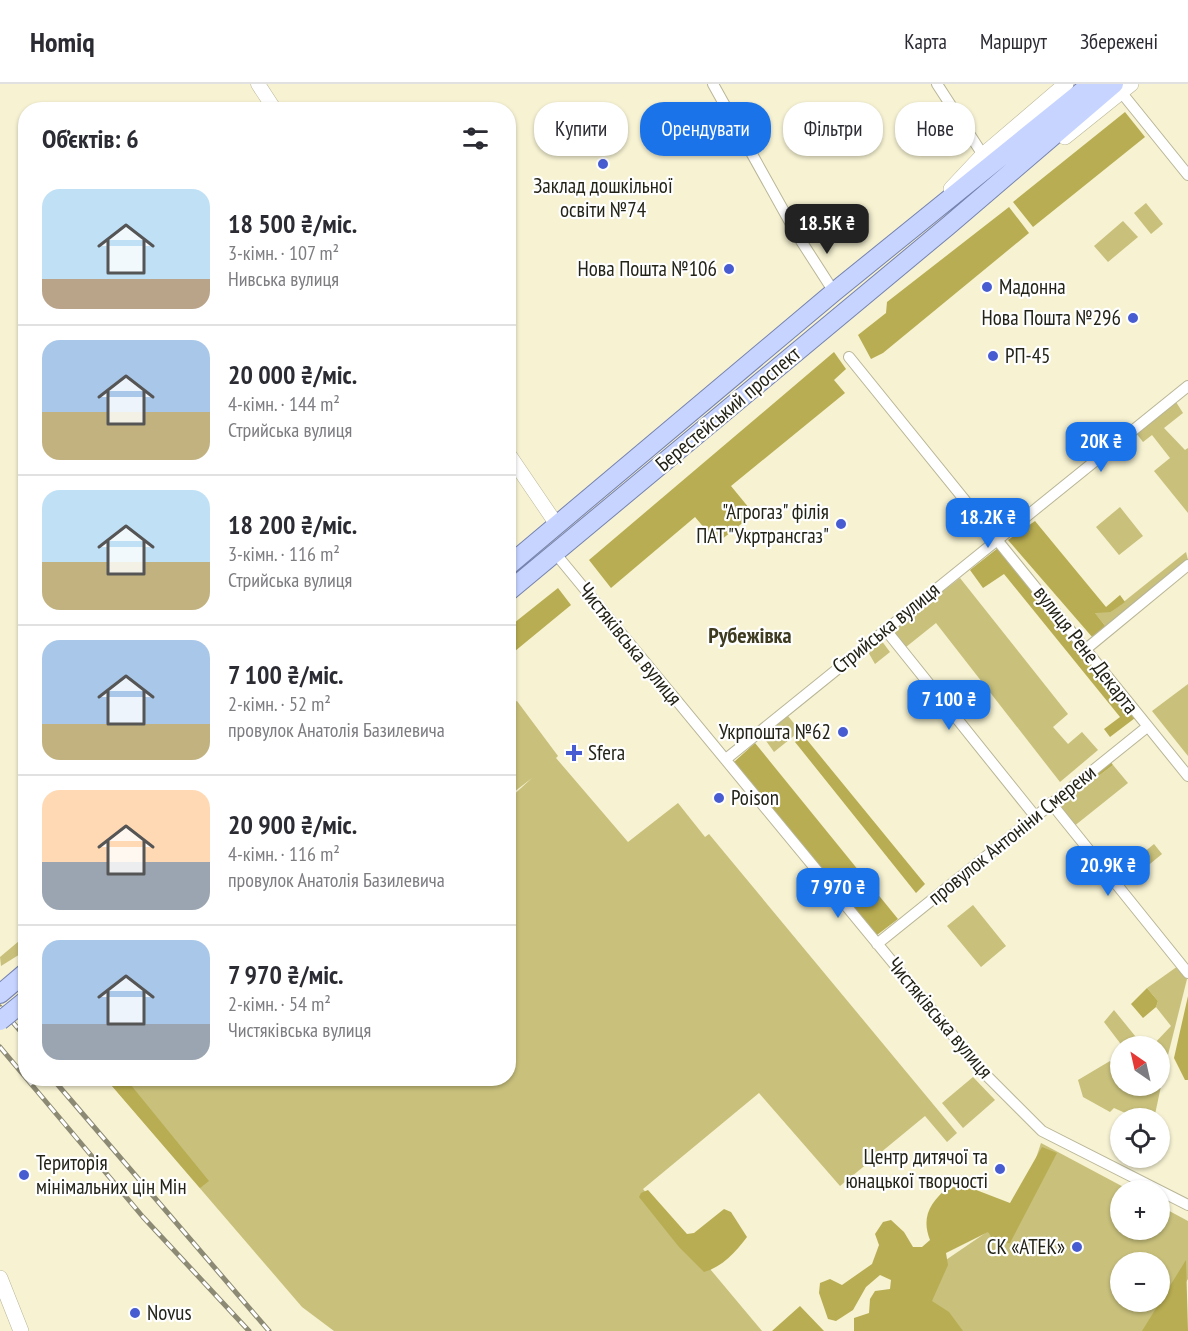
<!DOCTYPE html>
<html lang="uk">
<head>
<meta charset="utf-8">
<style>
	body { margin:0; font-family:"PT Sans Narrow",sans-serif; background:#f7f7f7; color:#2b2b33; height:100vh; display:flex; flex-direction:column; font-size:22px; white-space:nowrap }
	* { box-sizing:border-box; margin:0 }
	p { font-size:20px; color:#7c7c81 }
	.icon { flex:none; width:33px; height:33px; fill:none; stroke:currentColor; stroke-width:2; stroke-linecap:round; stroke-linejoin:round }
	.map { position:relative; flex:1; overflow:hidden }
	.side { position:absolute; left:18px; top:18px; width:498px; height:984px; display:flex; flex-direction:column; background:#fff; border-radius:24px; box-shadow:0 2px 4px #0004 }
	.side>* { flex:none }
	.hud { position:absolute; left:534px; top:18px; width:564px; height:54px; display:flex; gap:12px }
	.needle { width:39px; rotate:326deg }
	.tools { position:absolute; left:1110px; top:952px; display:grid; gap:12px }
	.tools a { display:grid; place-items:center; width:60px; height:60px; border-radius:50%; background:#fff; box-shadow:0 2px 4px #0004; font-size:30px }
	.price { position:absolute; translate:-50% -51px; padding:0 14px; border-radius:12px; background:#1a73e8; color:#fff; font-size:20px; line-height:39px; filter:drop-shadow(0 2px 3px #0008) }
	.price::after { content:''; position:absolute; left:50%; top:36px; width:18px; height:14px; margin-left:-9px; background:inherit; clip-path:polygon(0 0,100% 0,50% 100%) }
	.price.active { background:#222; color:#fff }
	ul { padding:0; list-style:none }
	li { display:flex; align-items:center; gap:18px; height:150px; padding:0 24px }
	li+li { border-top:2px solid #e1e1e2 }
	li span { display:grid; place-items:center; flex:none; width:168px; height:120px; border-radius:18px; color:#555 }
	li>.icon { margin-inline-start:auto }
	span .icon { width:72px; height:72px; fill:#fffc; stroke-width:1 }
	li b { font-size:26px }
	h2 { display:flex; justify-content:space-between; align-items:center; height:72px; padding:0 24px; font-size:26px }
	.pill { padding:0 21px; border-radius:24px; background:#fff; box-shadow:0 2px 4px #0004; font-size:21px; line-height:54px }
	.pill.active { background:#1a73e8; color:#fff }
	header { display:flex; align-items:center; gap:36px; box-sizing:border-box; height:84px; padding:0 30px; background:#fff; border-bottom:2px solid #e1e1e2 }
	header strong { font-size:28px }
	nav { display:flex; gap:33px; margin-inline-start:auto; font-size:21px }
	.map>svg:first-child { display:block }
	.green { fill:#c8c07b; fill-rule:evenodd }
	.forest { fill:#b8ad52 }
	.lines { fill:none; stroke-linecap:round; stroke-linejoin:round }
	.minor-casing { stroke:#b9b697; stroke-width:12 }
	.tertiary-casing { stroke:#b9b697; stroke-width:15 }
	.secondary-casing { stroke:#b9b697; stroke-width:16 }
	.primary-casing { stroke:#7683ae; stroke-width:20 }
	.minor { stroke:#fff; stroke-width:10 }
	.tertiary { stroke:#fff; stroke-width:14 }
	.secondary { stroke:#fff; stroke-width:15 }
	.primary { stroke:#c7d4ff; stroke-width:18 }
	.rail-casing { stroke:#8c8a74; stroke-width:5 }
	.rail { stroke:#fff; stroke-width:3; stroke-dasharray:9; stroke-linecap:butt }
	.primary-bridge-casing { stroke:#7683ae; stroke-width:20; stroke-linecap:butt }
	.primary-bridge { stroke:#c7d4ff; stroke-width:18 }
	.poi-dot { fill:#485cd1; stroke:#fff; stroke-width:2 }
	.labels { text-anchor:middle; stroke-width:4.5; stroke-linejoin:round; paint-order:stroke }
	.poi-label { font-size:21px; fill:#242317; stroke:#fff; text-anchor:end }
	.street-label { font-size:21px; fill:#242317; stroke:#fff }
	.neighbourhood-label { font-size:22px; font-weight:bold; fill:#3e3b20; stroke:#fff }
</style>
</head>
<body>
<header>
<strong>Homiq</strong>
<nav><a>Карта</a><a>Маршрут</a><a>Збережені</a></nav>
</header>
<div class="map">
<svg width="1188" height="1247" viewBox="0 0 1188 1247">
	<rect width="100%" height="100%" fill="#f6f2d2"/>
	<path class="green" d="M1146,119l17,21 -12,10 -17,-21z
		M1123,137l15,16 -30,25 -14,-16z
		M1176,318l7,11 -19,15 21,22 3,-2v65l-34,-42 16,-13 -18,-23 -9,7 -7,-9z
		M1120,423l23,29 -24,19 -23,-28z
		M1186,468l2,8 -82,67 -12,-15h17z
		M960,494l108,136 -15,13 15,17 14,-12 16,18 -38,32 -124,-159 -30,24 -12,-14 1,-5z
		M881,556l9,12 -15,12 -8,-14z
		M1188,600v72l-36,-45z
		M509,612l5,6 3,-1 41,55 -2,2 72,84 50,-39 27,34 4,-3 248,299 -10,9 -22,-26 -85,70 -81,-93 -116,96 119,142h-428l-32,-24 -196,-228 402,-1 1,-279 23,-21 -18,14 -5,-7z
		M783,632h5l12,15 -26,21 -10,-14v-5z
		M1113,681l15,18 -55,44 -15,-20z
		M1154,760l8,10 -17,14 -8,-10z
		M973,821l33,41 -25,21 -34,-41z
		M25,852v15l-24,15 -1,-9z
		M1178,882l9,13 -21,84 -6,-8v-8l-7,-2 18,-19 -15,-19 2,-6 -11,-13z
		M1114,926l30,37h-21l-19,-25z
		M1110,977l10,14v11h40v-20l4,6 -10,47h-21l-1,-3 -18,-8 -4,4 -27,-15 -5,-17z
		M973,993l22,23 -32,28 -21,-25z
		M1041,1059l90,48h-11v39h40v-24l28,15v58l-33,52h-243l9,-54 98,-67zM1120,1179h40v39h-40z"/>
	<path class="forest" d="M1125,28l20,25 -112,90 -20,-25z
		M1009,123l20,26 -146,120 -12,6 -13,-24 28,-22 1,-11z
		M834,268l12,17 -12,11 11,13 -114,93 23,28 -37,29 -22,-26 -84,71 -22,-28z
		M1035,437l71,86 14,-12 5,7 -14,10 -16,1 11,14 -13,11 -85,-98z
		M998,464l137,170 -25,19 -6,-8 16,-12 -116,-143 -21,14 -13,-18z
		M558,504l13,17 -62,51v-29z
		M803,651l122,149 -9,9 -121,-151z
		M755,659l143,176 -21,16 -143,-173z
		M1110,677l3,4 -55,42 -3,-2z
		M1147,904l11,13 -2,6 -13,11 -12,-14z
		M1188,912v84h-3l-11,-22z
		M106,995h20l83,102 -9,7z
		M1042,1063l15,6 -47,90 -14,1 -8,-12 -42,21 2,12 -16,36 17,11 14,19h-109v-13l15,-5 1,-14 5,-8 15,-2 1,-9 -11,-5 -14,12 -13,23 -17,11 -8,-2 -9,-26 1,-10 10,-4 12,6 30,-21 7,-19 -4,-11 8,-12 8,-2 13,12 9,15h9l8,-7c-9,-23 0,-37 18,-53l23,1 39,15z
		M648,1106l39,44 7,-1 30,-24 7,3 16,25c-11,15 -25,30 -43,35l-25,-25 -40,-50 2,-4z
		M1186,1176l2,71h-46z
		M800,1222l24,25h-52z"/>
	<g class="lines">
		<g class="minor-casing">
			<path id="minor" d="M713,0l83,149 38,59
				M937,0l46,71
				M1121,8l67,83
				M849,273l339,419
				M555,469l429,520 58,58 146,74
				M885,545l150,187
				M1086,565l102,-84
				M726,675l462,-373
				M1051,719l137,170
				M877,860l270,-217"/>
		</g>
		<g class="tertiary-casing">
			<path id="tertiary" d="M258,0l17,26
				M508,369l49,72"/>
		</g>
		<g class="secondary-casing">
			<path id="secondary" d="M1065,53l66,-53
				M951,105l32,-34 83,-71
				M0,1194l21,53"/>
		</g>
		<g class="primary-casing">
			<path id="primary" d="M508,482l326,-274 257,-208
				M508,508l440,-366 166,-142
				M0,910l26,-22"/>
		</g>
		<use href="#minor" class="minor"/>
		<use href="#tertiary" class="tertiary"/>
		<use href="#secondary" class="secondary"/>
		<use href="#primary" class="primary"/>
		<g class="rail-casing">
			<path id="rail" d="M0,923l26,31
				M0,963l26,31
				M26,994l117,139 106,114
				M52,994l217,253"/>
		</g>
		<use href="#rail" class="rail"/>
		<g class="primary-bridge-casing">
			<path id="primary-bridge" d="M0,937l26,-21"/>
		</g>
		<use href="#primary-bridge" class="primary-bridge"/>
	</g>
	<g class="poi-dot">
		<circle cx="603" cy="80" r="6"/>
		<circle cx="729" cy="185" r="6"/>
		<circle cx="987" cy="203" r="6"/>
		<circle cx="1133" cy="234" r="6"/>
		<circle cx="993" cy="272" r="6"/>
		<circle cx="841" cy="440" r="6"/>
		<circle cx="843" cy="648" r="6"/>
		<path d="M571 660h6v6h6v6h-6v6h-6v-6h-6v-6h6z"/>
		<circle cx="719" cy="714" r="6"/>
		<circle cx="1000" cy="1085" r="6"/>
		<circle cx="24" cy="1091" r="6"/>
		<circle cx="1077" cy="1163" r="6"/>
		<circle cx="135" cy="1229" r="6"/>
	</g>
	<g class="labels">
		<g class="poi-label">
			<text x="603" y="109" text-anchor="middle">Заклад дошкільної<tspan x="603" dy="24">освіти №74</tspan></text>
			<text x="717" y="192">Нова Пошта №106</text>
			<text x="999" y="210" text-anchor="start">Мадонна</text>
			<text x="1121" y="241">Нова Пошта №296</text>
			<text x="1005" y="279" text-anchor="start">РП-45</text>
			<text x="829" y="435">"Агрогаз" філія<tspan x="829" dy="24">ПАТ "Укртрансгаз"</tspan></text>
			<text x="831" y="655">Укрпошта №62</text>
			<text x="588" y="676" text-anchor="start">Sfera</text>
			<text x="731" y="721" text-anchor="start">Poison</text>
			<text x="988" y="1080">Центр дитячої та<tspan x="988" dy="24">юнацької творчості</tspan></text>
			<text x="36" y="1086" text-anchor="start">Територія<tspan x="36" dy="24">мінімальних цін Мін</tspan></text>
			<text x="1065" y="1170">СК «АТЕК»</text>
			<text x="147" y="1236" text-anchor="start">Novus</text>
		</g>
		<g class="street-label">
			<text transform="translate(728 325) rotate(-40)" y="7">Берестейський проспект</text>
			<text transform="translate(886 544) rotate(-39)" y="7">Стрийська вулиця</text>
			<text transform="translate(630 560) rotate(51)" y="7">Чистяківська вулиця</text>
			<text transform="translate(1086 566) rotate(52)" y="7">вулиця Рене Декарта</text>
			<text transform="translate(1012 751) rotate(-39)" y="7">провулок Антоніни Смереки</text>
			<text transform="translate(940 934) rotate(50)" y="7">Чистяківська вулиця</text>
		</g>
		<g class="neighbourhood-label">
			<text x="750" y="559">Рубежівка</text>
		</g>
	</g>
</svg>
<div class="tools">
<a><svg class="needle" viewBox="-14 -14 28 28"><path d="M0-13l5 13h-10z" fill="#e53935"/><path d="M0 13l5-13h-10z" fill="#7c7c81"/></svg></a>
<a><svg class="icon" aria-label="locate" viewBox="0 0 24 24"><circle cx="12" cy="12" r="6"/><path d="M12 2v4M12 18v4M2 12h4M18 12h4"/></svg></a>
<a>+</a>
<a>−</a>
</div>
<b class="price active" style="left:827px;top:171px">18.5K ₴</b>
<b class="price" style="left:1101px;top:389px">20K ₴</b>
<b class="price" style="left:988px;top:465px">18.2K ₴</b>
<b class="price" style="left:949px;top:647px">7 100 ₴</b>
<b class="price" style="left:1108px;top:813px">20.9K ₴</b>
<b class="price" style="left:838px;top:835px">7 970 ₴</b>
<div class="hud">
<a class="pill">Купити</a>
<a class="pill active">Орендувати</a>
<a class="pill">Фільтри</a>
<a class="pill">Нове</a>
</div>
<section class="side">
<h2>Об’єктів: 6<svg class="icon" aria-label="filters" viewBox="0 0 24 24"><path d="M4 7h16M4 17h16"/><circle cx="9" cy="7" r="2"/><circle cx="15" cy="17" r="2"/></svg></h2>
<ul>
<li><span style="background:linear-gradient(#bfe0f5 75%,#b9a48a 0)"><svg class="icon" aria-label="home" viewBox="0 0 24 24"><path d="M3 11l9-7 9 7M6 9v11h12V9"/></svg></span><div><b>18 500 ₴/міс.</b><p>3-кімн. · 107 m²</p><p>Нивська вулиця</p></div></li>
<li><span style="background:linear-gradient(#a9c7e8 60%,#c2b280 0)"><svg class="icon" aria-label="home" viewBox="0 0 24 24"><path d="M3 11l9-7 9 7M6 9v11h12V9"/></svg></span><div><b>20 000 ₴/міс.</b><p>4-кімн. · 144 m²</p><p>Стрийська вулиця</p></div></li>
<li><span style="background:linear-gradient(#bfe0f5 60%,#c2b280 0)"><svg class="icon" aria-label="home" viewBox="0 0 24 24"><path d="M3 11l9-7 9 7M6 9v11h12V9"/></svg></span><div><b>18 200 ₴/міс.</b><p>3-кімн. · 116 m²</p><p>Стрийська вулиця</p></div></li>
<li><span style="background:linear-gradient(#a9c7e8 70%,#c2b280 0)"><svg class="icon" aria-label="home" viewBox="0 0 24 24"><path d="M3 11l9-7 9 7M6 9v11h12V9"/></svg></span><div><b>7 100 ₴/міс.</b><p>2-кімн. · 52 m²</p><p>провулок Анатолія Базилевича</p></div></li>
<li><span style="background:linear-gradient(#ffd9b3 60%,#9aa5b1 0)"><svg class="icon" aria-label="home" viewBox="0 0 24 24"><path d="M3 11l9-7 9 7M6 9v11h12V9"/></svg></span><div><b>20 900 ₴/міс.</b><p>4-кімн. · 116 m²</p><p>провулок Анатолія Базилевича</p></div></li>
<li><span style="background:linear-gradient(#a9c7e8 70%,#9aa5b1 0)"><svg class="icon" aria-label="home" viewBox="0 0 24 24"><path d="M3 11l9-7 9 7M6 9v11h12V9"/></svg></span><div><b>7 970 ₴/міс.</b><p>2-кімн. · 54 m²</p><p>Чистяківська вулиця</p></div></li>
</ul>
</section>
</div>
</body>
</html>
